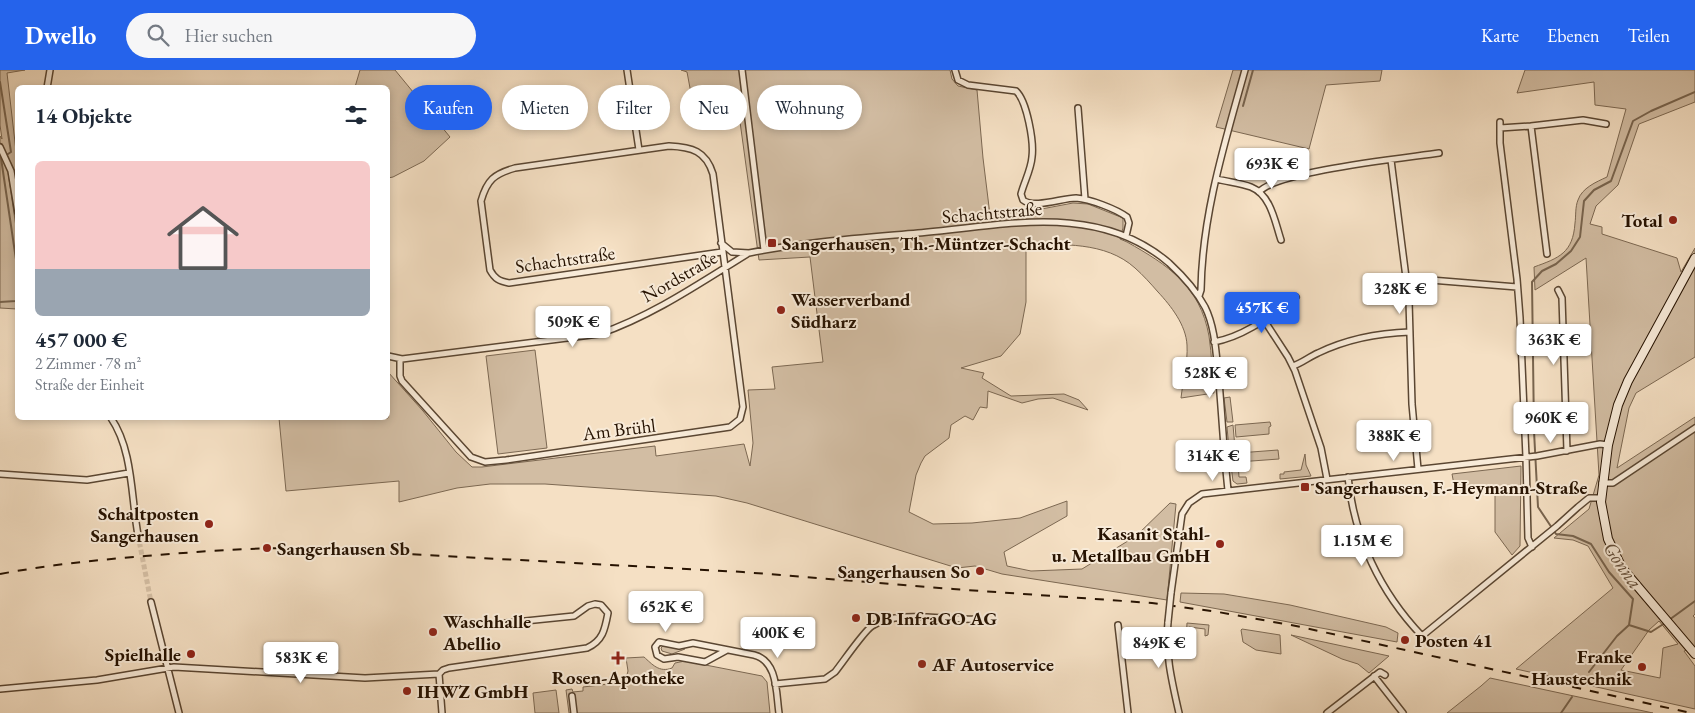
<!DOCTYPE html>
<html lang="de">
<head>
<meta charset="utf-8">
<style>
	body { margin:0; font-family:"EB Garamond",serif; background:#f6f6f7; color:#1f2937; height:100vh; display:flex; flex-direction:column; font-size:19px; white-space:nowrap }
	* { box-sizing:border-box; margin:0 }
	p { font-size:16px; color:#747a83 }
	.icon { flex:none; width:28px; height:28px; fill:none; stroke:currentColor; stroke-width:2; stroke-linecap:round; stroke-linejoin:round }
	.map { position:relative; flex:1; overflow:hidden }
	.sheet { position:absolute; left:15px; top:15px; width:375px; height:335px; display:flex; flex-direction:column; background:#fff; border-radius:8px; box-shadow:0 2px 8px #0003 }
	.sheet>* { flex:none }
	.top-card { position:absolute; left:405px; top:15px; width:475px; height:45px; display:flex; gap:10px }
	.price { position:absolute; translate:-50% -42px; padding:0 11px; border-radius:5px; background:#fff; color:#222; font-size:16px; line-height:32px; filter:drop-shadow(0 1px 2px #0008) }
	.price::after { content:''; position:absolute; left:50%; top:30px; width:15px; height:11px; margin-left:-8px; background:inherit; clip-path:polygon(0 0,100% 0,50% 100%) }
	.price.current { background:#2563eb; color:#fff }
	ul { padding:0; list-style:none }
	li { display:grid; align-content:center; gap:10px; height:265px; padding:0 20px }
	li span { display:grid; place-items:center; height:155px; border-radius:8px; color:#555 }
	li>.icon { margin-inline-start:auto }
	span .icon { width:90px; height:90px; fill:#fffc; stroke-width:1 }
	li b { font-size:21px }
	h2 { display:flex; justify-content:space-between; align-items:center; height:60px; padding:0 20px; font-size:21px }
	.chip { padding:0 18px; border-radius:22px; background:#fff; box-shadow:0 2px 8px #0003; font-size:18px; line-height:45px }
	.chip.current { background:#2563eb; color:#fff }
	header { display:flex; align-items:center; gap:30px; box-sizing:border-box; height:70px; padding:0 25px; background:#2563eb; color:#fff }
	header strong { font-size:24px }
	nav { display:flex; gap:28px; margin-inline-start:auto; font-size:18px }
	.search { width:350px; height:45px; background:#f6f6f7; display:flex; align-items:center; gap:12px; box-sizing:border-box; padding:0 18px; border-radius:28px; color:#747a83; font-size:19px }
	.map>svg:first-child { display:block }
	.green { fill:#d2bda3; stroke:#7c6852; fill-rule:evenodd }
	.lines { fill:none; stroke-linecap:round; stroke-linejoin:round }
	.stream { stroke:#78644e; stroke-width:2 }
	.minor-tunnel { stroke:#d6c1a7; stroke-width:5; stroke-dasharray:5 2.5; stroke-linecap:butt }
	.minor-casing { stroke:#5a4632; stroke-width:8 }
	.secondary-casing { stroke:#261201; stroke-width:10 }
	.minor { stroke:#f8ebd9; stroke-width:5 }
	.secondary { stroke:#f8ebd9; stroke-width:8 }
	.rail { stroke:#261201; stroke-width:2; stroke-dasharray:9 9; stroke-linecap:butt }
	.minor-bridge-casing { stroke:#5a4632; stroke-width:8; stroke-linecap:butt }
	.minor-bridge { stroke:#f8ebd9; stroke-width:5 }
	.poi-dot { fill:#8f2418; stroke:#f8ebd9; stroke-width:2 }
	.labels { text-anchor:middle; stroke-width:4; stroke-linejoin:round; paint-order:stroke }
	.street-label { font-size:19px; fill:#261201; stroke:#f8ebd9 }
	.poi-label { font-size:19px; font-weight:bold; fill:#261201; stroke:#f8ebd9; text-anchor:start }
	.water-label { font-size:20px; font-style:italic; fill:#644f3b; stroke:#f8ebd9 }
</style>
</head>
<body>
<header>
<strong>Dwello</strong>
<div class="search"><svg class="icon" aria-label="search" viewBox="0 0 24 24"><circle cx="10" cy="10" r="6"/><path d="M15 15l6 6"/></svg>Hier suchen</div>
<nav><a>Karte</a><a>Ebenen</a><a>Teilen</a></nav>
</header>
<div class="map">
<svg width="1695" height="643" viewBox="0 0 1695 643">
	<rect width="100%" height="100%" fill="#f5e0c4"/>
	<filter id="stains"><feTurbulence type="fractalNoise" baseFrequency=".004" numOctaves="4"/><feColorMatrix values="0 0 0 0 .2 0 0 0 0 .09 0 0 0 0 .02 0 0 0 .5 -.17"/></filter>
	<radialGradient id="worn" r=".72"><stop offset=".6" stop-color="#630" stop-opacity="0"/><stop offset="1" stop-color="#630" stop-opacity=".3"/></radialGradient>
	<path class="green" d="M0,0h25l-18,3 9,78v19l-8,2 9,62v75l-17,-1v-172l2,3 -2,-14z
		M360,0h35l55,67 -26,24 -31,16 -5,1v-90l-33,-1z
		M681,0h269l2,9 6,7 19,4 6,68 7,57 41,-4 42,-8 15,1 35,14v10l-3,11 7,3c41,23 73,44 82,94 3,19 3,39 5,57l-33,5c2,-18 7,-36 6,-53 -1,-20 -16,-39 -29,-53 -7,-8 -15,-17 -23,-24 -30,-27 -73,-23 -109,-24v58l-6,32 -19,22 -40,12 23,5 -2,5 29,18 53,-2 15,6 9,10 -35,-12 -15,1 -16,4 -34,-12 -1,17 -7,-1 -7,13 -8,-4 -14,9 -2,13 -24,18 -4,7 -5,12 -7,37 24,12 39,-1 48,-5 47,-17v15l-63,36 3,14 24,5 51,-2 54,-33 34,-33 6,1 -9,96 -165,-26 -27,-8 -18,2 -210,-65 -31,-7 -171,-12h-55l-33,4 -58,14v-21l-113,10 -7,-73h109v-46l35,39 33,41 16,15h10l173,-21 1,10 88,-12 6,22 3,-23 -5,-53 27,-1 -3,-22 51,-5 -13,-105 -51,3 -22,-160 -44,4 -6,-32z
		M1233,0h149l-2,11 -54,4 -17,64 -93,-22z
		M1525,0h170v32l-56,22 -21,61 -22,21 -6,18 12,3v7l75,24 4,14 14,-24v109l-59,36 -7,15 -12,60 78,-51v197l-2,2 2,2v30l-11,3 11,15v43l-179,-40 97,-81 -25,-42 -15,-6 -19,-2 35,-29 10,-34 -13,-217 -51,32 -1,-23c25,-9 39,-14 41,-44 1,-6 0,-16 3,-23 4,-12 18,-18 29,-23l19,-68 -31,-4 -1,-23 -77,11zM1659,551l19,23 -15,4 -3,30 -39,-8 28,-40z
		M535,280l12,98 -49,6 -12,-98z
		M1230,327l3,25h-6l-3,-24z
		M1270,352l1,4 -2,1v7l-33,3 -1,-12z
		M1233,355l2,23 -6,1 -2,-22z
		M1278,380l1,9 -41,3 1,15h7l1,6 -10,1 -4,-3 -3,-23h8v-5z
		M1305,384l1,11 5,11 -31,3v-5h4v-2l17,-2z
		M1521,396l-1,80 -8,9 -17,-23v-46l-40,4 -3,-16z
		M1181,523l43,1 66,11 96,22 12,6 -1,9 -217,-40z
		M1187,553l22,2 -1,10 -3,1v-7l-16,-2 -1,14h-2z
		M1242,559l38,6 1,19 -25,-4 -13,-8 -2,-12z
		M1291,565l98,21 -20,17 -11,-9 -16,-5z
		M663,576l21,2 1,1 -13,5 -10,-3 -1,-3z
		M644,587c8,7 15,16 28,11l3,-5 10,-2 77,15 5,6 3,31h-201l-3,-23 6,-1 1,3 10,-1v-4l42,-5 3,-11 -2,-13z
		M1490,608l163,35h-206l34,-27z
		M556,620l3,23h-24l-2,-20z"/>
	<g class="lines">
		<path class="stream" d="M0,12l11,70 -3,2
			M1243,36l10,-36
			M3,87l-2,1 17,115
			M0,232l16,-1 2,-2
			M1669,550l26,-19
			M1629,555l22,7 14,-9
			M1589,602l28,-36 12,-11 4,-26 -24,-27 -18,-28 -18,-8 -17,-2 -18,-27 -4,-76 -2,-149 10,-11 14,-7 15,-13 9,-14 4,-36 10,-11 17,-9 22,-60 18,-10 44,-19
			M1561,643l11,-16"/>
		<path class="minor-tunnel" d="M138,465l13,67"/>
		<g class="minor-casing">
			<path id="minor" d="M627,0l12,80
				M742,0l22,180
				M955,0l3,10 10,5 48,6c11,10 18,51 16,66 -1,13 -8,25 -11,37l2,6c11,9 39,-2 53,-2 14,1 40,11 51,19l2,6 -3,13
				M47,18l3,-18
				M1078,38l7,91
				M1500,52v21l17,136 3,39 6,139 2,81 4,9
				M1531,56l52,-6 23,4
				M1500,58l31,-2 16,128
				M0,77l11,24 7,42
				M1391,90l18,141 3,103 6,65
				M1217,109c11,3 23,4 34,8 20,8 24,35 30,53
				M1259,122c18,-21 147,-34 180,-39
				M721,173l11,9 17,1c55,-11 113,-15 169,-20 85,-7 179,-32 251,30 14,13 27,27 36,44 11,22 11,50 14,74 3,36 5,73 9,109
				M1406,208l111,9
				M1558,220l4,8 5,153
				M1199,226l2,-6c1,-75 24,-148 44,-220
				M1264,250l24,37 7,14 26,77 6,31
				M1214,272c32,-6 57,-27 82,-45
				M388,286l14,3 197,-25c53,-18 101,-51 148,-80
				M400,289v17l2,5 69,76 14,5 21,-2 224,-33 10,-8 3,-12 -30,-233c-7,-23 -21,-27 -44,-28l-154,22c-21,6 -28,12 -34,33l9,69c5,9 9,11 19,13l213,-31
				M1293,296c9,-3 16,-9 25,-13 29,-14 60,-20 92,-21
				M111,348c22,32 20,79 27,117
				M0,404l87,6 42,-7
				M1348,407c6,60 32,115 74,159l135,-110 21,-19 11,-9h12
				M1602,413h11l82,-55
				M1171,523l11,-79 7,-11 13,-9 335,-38 63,-12 8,1
				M151,532l28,111
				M1168,552c-3,32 4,60 11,91
				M1118,555l10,88
				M727,580l-22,12 -27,-5 -14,2 -7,-4 -2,-8 4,-5 20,4 14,-3 61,12c24,6 22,38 25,58
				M439,604l3,39
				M1374,606l29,37
				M775,614l50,-5 10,-7c8,-10 29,-41 37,-46 26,-17 74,-5 104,-7
				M0,619l97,-9 77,-13 191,11 74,-4 4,-4 6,-2 138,-20c16,-7 18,-19 21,-35l-7,-8 -6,-1 -7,2 -14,10 -87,9
				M572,626l2,17
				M1327,643l53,-41 5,3"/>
		</g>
		<g class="secondary-casing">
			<path id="secondary" d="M1695,188l-67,123 -10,24 -10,40 -7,57 7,37 14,29 73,86"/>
		</g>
		<use href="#minor" class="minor"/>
		<use href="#secondary" class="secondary"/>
		<path class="rail" d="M0,504c48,-9 96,-14 145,-18 49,-4 99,-8 149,-8l449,24 210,17 199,14 66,9 78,14 395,87"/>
		<g class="minor-bridge-casing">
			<path id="minor-bridge" d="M1168,552l3,-29"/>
		</g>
		<use href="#minor-bridge" class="minor-bridge"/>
	</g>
	<g class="poi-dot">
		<circle cx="1673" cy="150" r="5"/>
		<rect x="767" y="168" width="10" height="10" rx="2.5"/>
		<circle cx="781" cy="240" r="5"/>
		<rect x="1300" y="412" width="10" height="10" rx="2.5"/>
		<circle cx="209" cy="454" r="5"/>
		<circle cx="1220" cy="474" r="5"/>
		<circle cx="267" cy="478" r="5"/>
		<circle cx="980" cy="501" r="5"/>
		<circle cx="856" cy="548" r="5"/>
		<circle cx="433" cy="562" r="5"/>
		<circle cx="1405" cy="570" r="5"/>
		<circle cx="191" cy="584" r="5"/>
		<path d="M615.5 580.5h5v5h5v5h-5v5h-5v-5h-5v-5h5z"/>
		<circle cx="922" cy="594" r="5"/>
		<circle cx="1642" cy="597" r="5"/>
		<circle cx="407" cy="621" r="5"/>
	</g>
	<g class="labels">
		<g class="street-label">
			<text transform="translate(992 142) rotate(-5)" y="7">Schachtstraße</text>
			<text transform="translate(565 189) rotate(-8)" y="7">Schachtstraße</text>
			<text transform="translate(679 206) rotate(-30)" y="7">Nordstraße</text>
			<text transform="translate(619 359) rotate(-7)" y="7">Am Brühl</text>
		</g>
		<g class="poi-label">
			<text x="1663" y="157" text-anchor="end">Total</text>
			<text x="782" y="180">Sangerhausen, Th.-Müntzer-Schacht</text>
			<text x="791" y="236">Wasserverband<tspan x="791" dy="22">Südharz</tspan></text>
			<text x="1315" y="424">Sangerhausen, F.-Heymann-Straße</text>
			<text x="199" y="450" text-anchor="end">Schaltposten<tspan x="199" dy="22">Sangerhausen</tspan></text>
			<text x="1210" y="470" text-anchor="end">Kasanit Stahl-<tspan x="1210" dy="22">u. Metallbau GmbH</tspan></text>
			<text x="277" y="485">Sangerhausen Sb</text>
			<text x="970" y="508" text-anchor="end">Sangerhausen So</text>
			<text x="866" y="555">DB InfraGO AG</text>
			<text x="443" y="558">Waschhalle<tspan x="443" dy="22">Abellio</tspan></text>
			<text x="1415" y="577">Posten 41</text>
			<text x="181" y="591" text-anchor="end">Spielhalle</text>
			<text x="1632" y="593" text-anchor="end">Franke<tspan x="1632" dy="22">Haustechnik</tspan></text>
			<text x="932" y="601">AF Autoservice</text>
			<text x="618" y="614" text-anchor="middle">Rosen-Apotheke</text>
			<text x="417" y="628">IHWZ GmbH</text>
		</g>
		<g class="water-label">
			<text transform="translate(1623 495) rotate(55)" y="7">Gonna</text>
		</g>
	</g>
	<rect width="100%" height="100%" filter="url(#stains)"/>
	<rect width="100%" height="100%" fill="url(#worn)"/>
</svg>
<b class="price" style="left:1272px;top:120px">693K €</b>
<b class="price" style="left:1400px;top:245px">328K €</b>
<b class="price current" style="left:1262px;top:264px">457K €</b>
<b class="price" style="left:573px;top:278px">509K €</b>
<b class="price" style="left:1554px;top:296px">363K €</b>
<b class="price" style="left:1210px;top:329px">528K €</b>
<b class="price" style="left:1551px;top:374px">960K €</b>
<b class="price" style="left:1394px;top:392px">388K €</b>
<b class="price" style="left:1213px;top:412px">314K €</b>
<b class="price" style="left:1362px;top:497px">1.15M €</b>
<b class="price" style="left:666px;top:563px">652K €</b>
<b class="price" style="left:778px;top:589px">400K €</b>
<b class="price" style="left:1159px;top:599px">849K €</b>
<b class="price" style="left:301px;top:614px">583K €</b>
<div class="top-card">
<a class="chip current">Kaufen</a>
<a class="chip">Mieten</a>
<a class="chip">Filter</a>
<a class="chip">Neu</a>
<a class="chip">Wohnung</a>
</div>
<section class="sheet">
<h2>14 Objekte<svg class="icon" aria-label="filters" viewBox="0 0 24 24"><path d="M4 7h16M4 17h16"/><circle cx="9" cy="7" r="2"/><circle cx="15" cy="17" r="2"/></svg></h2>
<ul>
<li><span style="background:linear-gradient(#f6c9c9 70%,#9aa5b1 0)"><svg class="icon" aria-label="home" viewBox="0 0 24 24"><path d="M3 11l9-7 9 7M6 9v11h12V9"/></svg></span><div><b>457 000 €</b><p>2 Zimmer · 78 m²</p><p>Straße der Einheit</p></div></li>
</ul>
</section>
</div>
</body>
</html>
